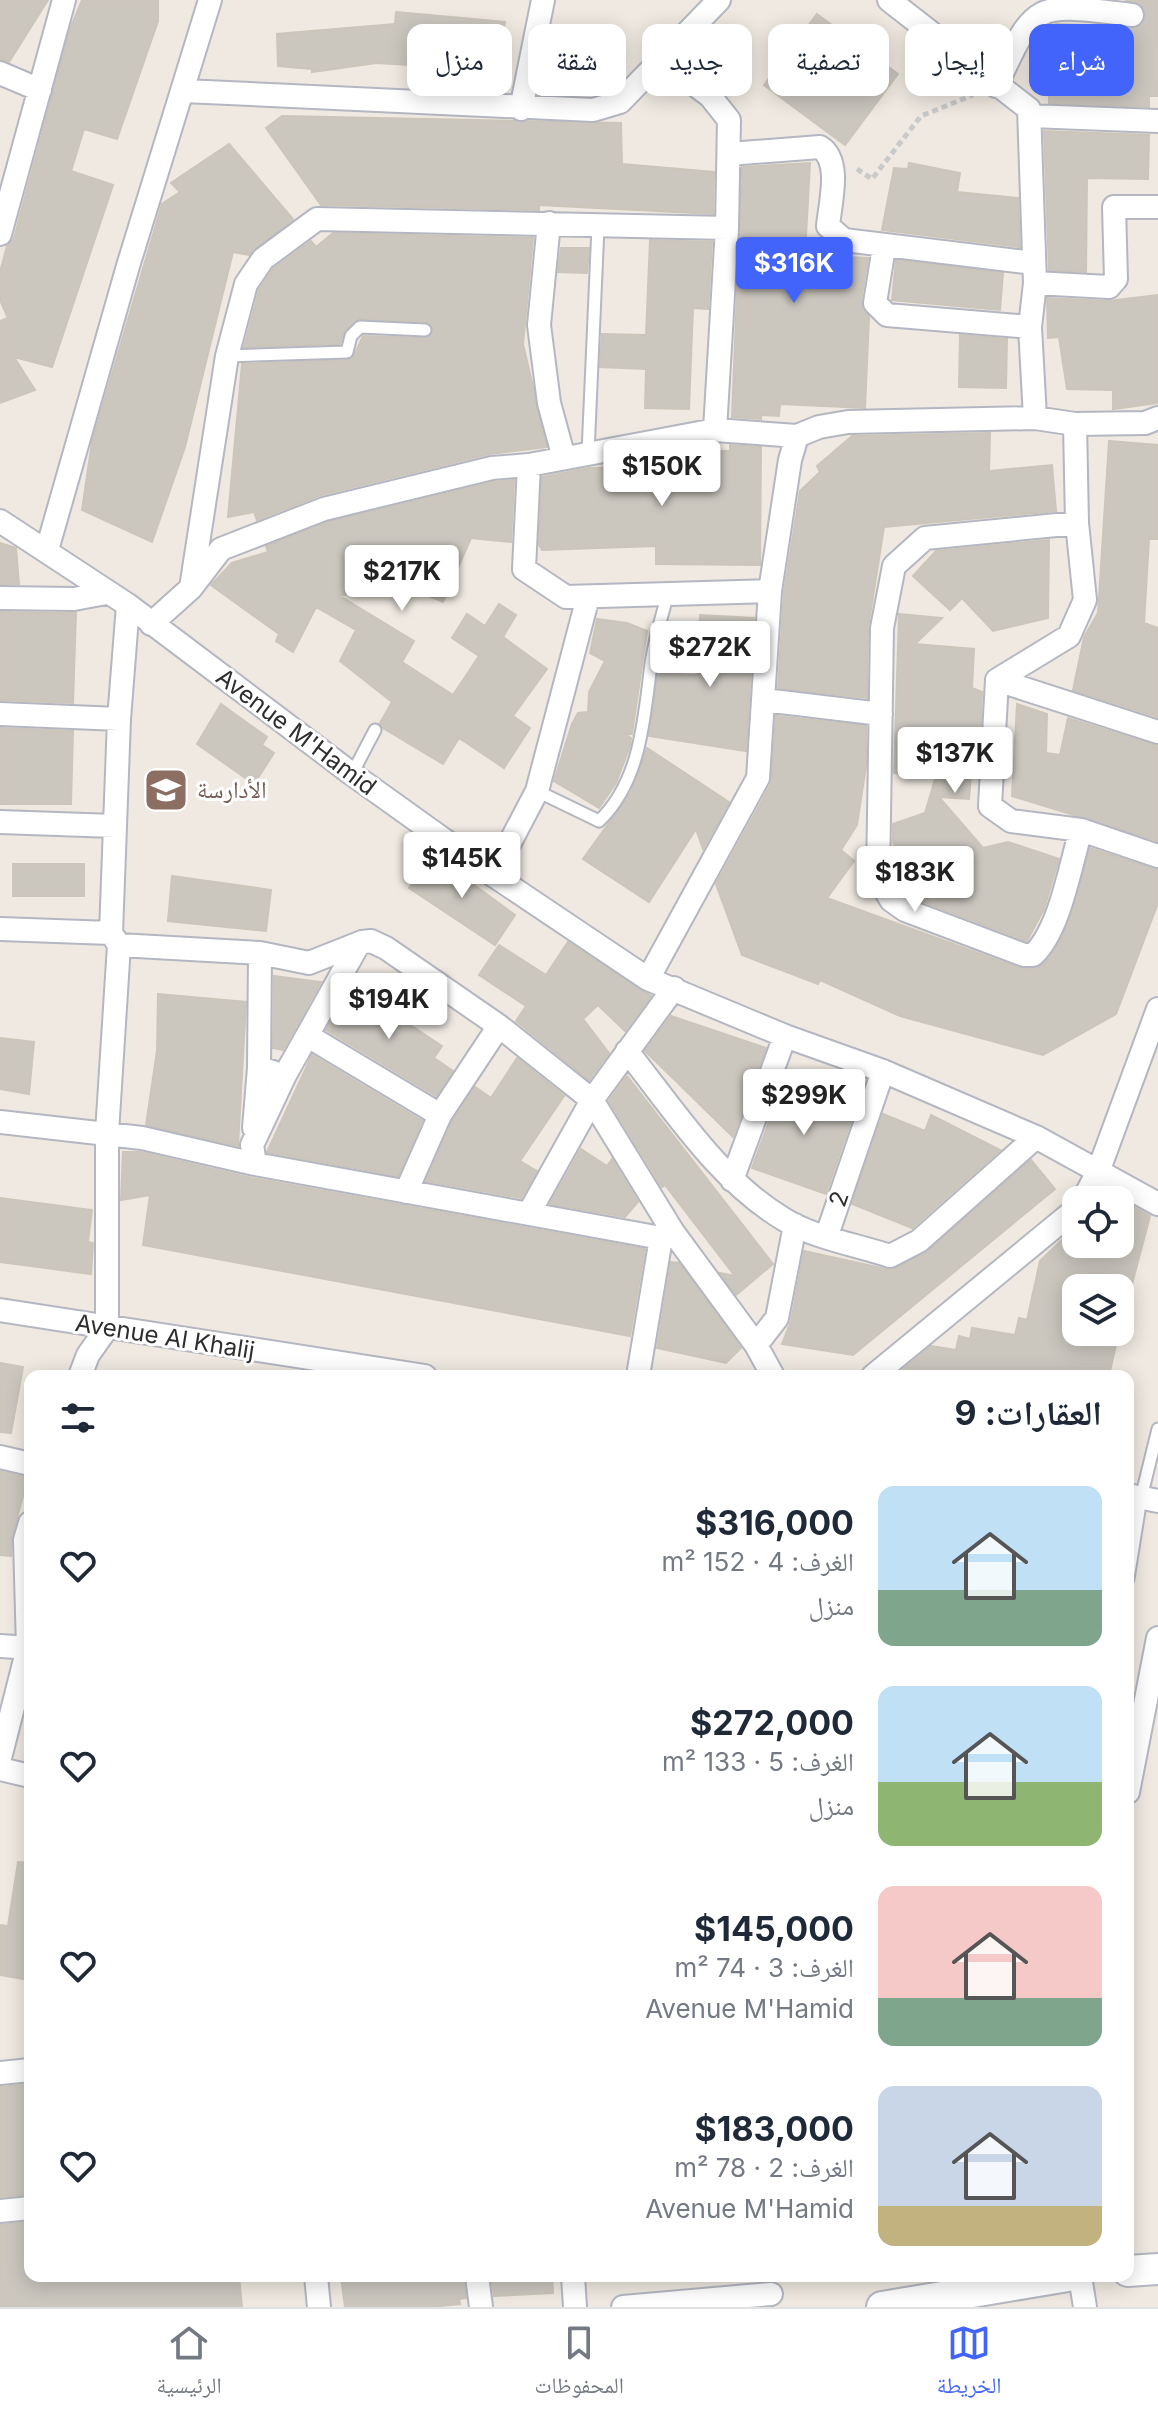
<!DOCTYPE html>
<html lang="ar">
<head>
<meta charset="utf-8">
<style>
	body { margin:0; font-family:Inter,"Noto Naskh Arabic",sans-serif; background:#f6f6f7; color:#1f2937; direction:rtl; height:100vh; display:flex; flex-direction:column; font-size:30px; white-space:nowrap }
	* { box-sizing:border-box; margin:0 }
	p { font-size:26px; color:#747a83 }
	.icon { flex:none; width:44px; height:44px; fill:none; stroke:currentColor; stroke-width:2; stroke-linecap:round; stroke-linejoin:round }
	.map { position:relative; flex:1; overflow:hidden; direction:ltr }
	.panel { position:absolute; left:24px; top:1370px; width:1110px; height:912px; display:flex; flex-direction:column; background:#fff; border-radius:16px; box-shadow:0 4px 20px #0003; direction:rtl }
	.panel>* { flex:none }
	.banner { position:absolute; left:24px; top:24px; width:1110px; height:72px; direction:rtl; display:flex; gap:16px }
	.tools { position:absolute; left:1062px; top:1186px; display:grid; gap:16px }
	.tools a { display:grid; place-items:center; width:72px; height:72px; border-radius:16px; background:#fff; box-shadow:0 4px 20px #0003; font-size:40px }
	.price { position:absolute; translate:-50% -68px; padding:0 18px; border-radius:8px; background:#fff; color:#222; font-size:26px; line-height:52px; filter:drop-shadow(0 2px 4px #0008) }
	.price::after { content:''; position:absolute; left:50%; top:48px; width:24px; height:18px; margin-left:-12px; background:inherit; clip-path:polygon(0 0,100% 0,50% 100%) }
	.price.selected { background:#4264fb; color:#fff }
	ul { padding:0; list-style:none }
	li { display:flex; align-items:center; gap:24px; height:200px; padding:0 32px }
	li span { display:grid; place-items:center; flex:none; width:224px; height:160px; border-radius:16px; color:#555 }
	li>.icon { margin-inline-start:auto }
	span .icon { width:96px; height:96px; fill:#fffc; stroke-width:1 }
	li b { font-size:34px }
	h2 { display:flex; justify-content:space-between; align-items:center; height:96px; padding:0 32px; font-size:34px }
	.tag { padding:0 28px; border-radius:16px; background:#fff; box-shadow:0 4px 20px #0003; font-size:28px; line-height:72px }
	.tag.selected { background:#4264fb; color:#fff }
	.dock { display:flex; justify-content:space-around; align-items:center; height:112px; border-top:2px solid #e0e1e3; background:#fff; font-size:22px; color:#747a83 }
	.dock a { display:grid; justify-items:center; gap:4px }
	.dock .selected { color:#4264fb }
	.map>svg:first-child { display:block }
	.building { fill:#cbc7bf; stroke:#cbc5ba; stroke-width:2 }
	.lines { fill:none; stroke-linecap:round; stroke-linejoin:round }
	.service-casing { stroke:#b4b7c1; stroke-width:15 }
	.minor-casing { stroke:#b4b7c1; stroke-width:26 }
	.secondary-casing { stroke:#b4b7c1; stroke-width:34 }
	.path { stroke:#c9c9c9; stroke-width:5; stroke-dasharray:6 4; stroke-linecap:butt }
	.service { stroke:#fff; stroke-width:11 }
	.minor { stroke:#fff; stroke-width:22 }
	.secondary { stroke:#fff; stroke-width:30 }
	.labels { text-anchor:middle; stroke-width:6; stroke-linejoin:round; paint-order:stroke }
	.street-label { font-size:24px; fill:#2e2e2e; stroke:#fff }
	.education-label { font-size:24px; fill:#785e54; stroke:#fff; text-anchor:start }
</style>
</head>
<body>
<div class="map">
<svg width="1158" height="2307" viewBox="0 0 1158 2307">
	<rect width="100%" height="100%" fill="#efe9e1"/>
	<path class="building" d="M0,0h48l-39,62 -9,-3z
		M82,0h76v21l-41,118 -33,-10 -13,42 42,14 -61,182 -38,-10 21,33 -35,13v-82l8,-3 -8,-18v-28l7,-26 7,-8 56,-209z
		M1125,0h33v96h-9v11l-100,-4v-58h7v-21l82,3 8,-10 -2,-8 -4,-6z
		M396,12l109,10 -10,48 -119,-7 -64,9v-3l-34,-3 -1,-32 118,-10z
		M817,14l81,60 -53,71 -81,-60z
		M282,116l339,7 1,41 92,8 -1,42 -174,-9v5l-218,-5 -55,-77z
		M1044,131l105,4 -1,44 -61,-1 -1,94 -37,-2z
		M229,144l64,75 -44,36 -16,-3 -48,195 -33,95 -70,-32 10,-68 70,-238 18,-12 -9,-9z
		M810,163l-5,92 63,3 -7,43 8,16 -4,91 -85,-4 -1,12 -18,-1v4l-29,-2 10,-250z
		M909,163l51,10 -3,19 61,6 2,49 -138,-17 12,-62 14,1z
		M333,233l200,5 -10,106 24,103 -58,7 -168,41 -64,25 -3,-8 -26,5 14,-153 105,-4 6,-2 10,-22 62,2 7,-4 1,-7 -7,-5 -66,-3 -15,11 -5,14 -96,3 15,-57 14,-21 38,-28 5,6z
		M650,240l62,2 -4,67 -15,-1 -4,101 -44,-1 1,-39 -46,-2 2,-33 44,1z
		M561,248h28l-2,25 -29,-1z
		M896,260l107,13 -3,37 -108,-10z
		M1158,295v108l-45,6v-19l-46,-1 -8,-52 -11,1 -1,-40 61,3z
		M960,335l47,4 -1,49 -47,-1z
		M990,433l-1,38 63,-6 4,46 -172,16 -16,101 -1,70 -89,-10 6,-96 16,-101 20,-19 -3,-6 35,-30z
		M1109,441l49,4v94h-9l-5,84 14,5v89l-85,-27 11,-53 14,-24z
		M730,445l31,2 -1,118 -104,-1v-18l-114,4 -3,-5 3,-68 47,-9 67,-2v-11l24,-4h50z
		M514,480l-3,62 -40,-4 -28,64 -48,-20 -55,14 74,45 -12,21 51,33 26,-39 -27,-18 15,-24 18,12 14,-22 17,11 -13,22 44,32 -34,47 17,12 -26,40 -45,-30 -16,26 -60,-36 -3,-5 12,-21 -52,-41 16,-31 -40,-23 -23,45 -17,-11 3,-7 -68,-49 21,-22 36,-11 -2,-6 62,-24 166,-40z
		M1049,540l-1,78 -55,13 -31,-33 -12,12 -37,-34 23,-25z
		M0,543l16,5 3,36h-19z
		M0,612l76,1 -3,90 -73,-3z
		M899,614l43,4 -27,26 59,5 -2,39 10,4 -2,48 -6,-1 -5,60 -30,-2 44,51 25,-6 51,17 -15,50 -17,32 -114,-43 -20,-57v-17l32,-11 11,-37 -42,-3z
		M700,615l54,3 -8,133 -97,-15 9,-63 39,2z
		M597,619l30,4 20,8 -15,103 -10,-2 9,6 -1,8 -14,37 -17,25 -45,-27 18,-57 6,-11 10,-1 1,-20 16,-31 -15,-8z
		M221,704l46,33 -5,8 12,8 -20,31 -57,-40z
		M1017,704l30,10 -1,39 14,2 8,-37 90,28v95l-146,-45z
		M776,716l90,10v40l-9,59 -16,25 13,11 -27,37 192,70 14,1 11,-5 19,-28 27,-88 68,22v33l-42,111 -73,41 -143,-39 -80,-36 -2,4 -76,-29 -26,-71 55,-100z
		M0,728l73,3 -2,73h-71z
		M647,748l82,54 -26,47 -7,-20 -47,73 -66,-43 48,-67z
		M433,855l82,60 -20,30 -86,-57z
		M13,864h71v32h-71z
		M172,876l99,14 -5,41 -98,-10z
		M568,942l83,54 -26,35 -27,-26 -15,14 26,34 -20,27 -73,-59 10,-15 -47,-31 20,-30 47,30z
		M274,976l47,6 -38,68 -10,-2z
		M351,986l91,60 -8,12 19,13 -17,25 -110,-66z
		M158,994l88,8 -8,144 -92,-21 11,-74z
		M671,1016l95,32 -33,89 -88,-86z
		M0,1038l34,4 -5,52 -29,-5z
		M312,1055l110,66 -24,55 -131,-24z
		M517,1058l47,38 -44,65 17,10 -16,27 -95,-17 26,-59 23,-35 16,11z
		M627,1076l146,188 -37,31 -16,-22 15,3 -70,-91 -3,2 -53,-86z
		M784,1081l72,25 -30,88 -74,-26z
		M883,1114l42,17 6,-16 69,35 -88,78 -60,-24z
		M581,1149l26,17 5,-7 26,43 -13,15 -75,-13z
		M123,1152h17l112,26 393,71 -15,87 -487,-91 7,-50 -29,5z
		M1031,1160l24,29 -202,166 -71,-11 9,-23 13,-70 82,18 10,-1 32,-17z
		M0,1198l92,12 -4,32 5,1 -2,31 -91,-12z
		M1120,1199l30,17 -23,87 -7,-1v-14h-44v44l41,8 -8,36h-214l36,-30 25,4 3,-14 11,3 2,-11 43,7 4,-17 8,2 13,-59 28,-27 8,-7v17h44z
		M671,1262l8,1 62,85 -15,15 -69,-15z
		M0,1363l23,4 -12,66 -11,-1z
		M0,1471l28,7 -16,58 -1,20 -11,-1z
		M18,1862l12,1v117l-30,-5v-50l8,1z
		M30,2084v110l-30,3v-110z
		M30,2222v54h209l3,31h-242v-82z
		M341,2276h122l3,22 -7,1 1,5 -29,3h-86z
		M491,2276h61l1,17 -59,3z"/>
	<g class="lines">
		<g class="service-casing">
			<path id="service" d="M227,356l120,-4 4,-16 9,-9 65,3
				M588,453l10,-226
				M352,774l23,-44
				M537,791l62,30c42,-40 45,-103 52,-157 3,-22 10,-45 16,-67
				M1128,1579l13,-81 17,-69"/>
		</g>
		<g class="minor-casing">
			<path id="minor" d="M889,0l140,109 6,174 -5,44 5,91
				M662,60l48,36 19,24 -2,108 -12,202
				M0,73l40,17
				M996,86c40,-86 37,-83 136,-71
				M184,91l409,19 27,-8 99,-102
				M521,109l22,-109
				M1031,116l127,5
				M729,154l91,-7c22,14 10,56 8,79l16,14 190,23
				M549,223l-10,102 10,78 15,55
				M0,234l64,-234
				M884,247l-9,56 12,12 143,12
				M1035,283l74,4 7,-8 -2,-72h44
				M1075,424l70,-1 13,-5
				M529,465l-5,104 42,28 204,-6
				M0,521l128,84 224,169 141,101 155,104 137,57 98,35 153,66 122,67
				M1077,523l-152,15 -31,28 -12,62 -4,250 13,22 14,10 119,45h9c27,-25 37,-89 48,-125
				M47,550l81,-284 82,-266
				M191,588l36,-232 19,-72 17,-25 54,-40 410,9
				M0,598l74,1 32,-6
				M151,624l40,-36 30,-39 103,-40 168,-41 37,-3 186,-35 82,6
				M997,680l161,52
				M764,700l117,14
				M0,714l119,5
				M0,822l114,4
				M493,875l44,-84 51,-194
				M0,929l111,4
				M119,945l141,8 49,10 53,-21 9,-1 15,7 113,78 93,74 81,132 83,113 17,31
				M648,979l110,-201 12,-187 20,-131 7,-24 22,-9 29,-5 187,-4 40,6 2,99 8,77 -16,36 -72,44 -7,126 21,15 70,9 77,26
				M308,1036l132,79
				M627,1051c47,59 92,130 158,169 30,18 72,25 105,36l29,-15 117,-104
				M259,1068l1,-115
				M0,1122l142,16 113,26 406,74 12,-6
				M254,1128l5,-60 14,4
				M255,1164l-3,-19 33,-70 73,-130
				M732,1180l53,-144
				M406,1192l34,-77 59,-89
				M1083,1200l15,-28 60,-163
				M529,1213l63,-113 82,-112
				M827,1235l56,-164
				M0,1310l425,66
				M756,1345l21,-27 18,-93
				M80,1376l8,-21 19,-27v-195l12,-188 -8,-12 8,-214 9,-114
				M638,1376l23,-138
				M873,1376l203,-167
				M0,1457l30,7
				M1128,1495l30,6
				M0,1646l30,2
				M0,1758l28,-110 -3,-108 5,-17
				M0,1769l30,7
				M1128,1792l30,-154
				M0,2073l30,-3
				M0,2211l30,-3
				M316,2276l3,31
				M477,2276l4,31
				M573,2276l2,31
				M1080,2276l5,31
				M623,2307l148,-13"/>
		</g>
		<g class="secondary-casing">
			<path id="secondary" d="M1128,2271l30,-2
				M882,2307l186,-31"/>
		</g>
		<path class="path" d="M857,169l15,10 49,-63 52,-21"/>
		<use href="#service" class="service"/>
		<use href="#minor" class="minor"/>
		<use href="#secondary" class="secondary"/>
	</g>
	<defs>
		<g id="school-square" transform="scale(2.3)"><rect x="-9" y="-9" width="18" height="18" rx="4" fill="#8d6e63" stroke="#fff"/><path d="M0-5L7-2L0 1L-7-2ZM-4 1L0 2.5L4 1V4Q0 6-4 4Z" fill="#fff"/></g>
	</defs>
	<g fill-rule="evenodd">
		<use href="#school-square" x="166" y="790"/>
	</g>
	<g class="labels">
		<g class="street-label">
			<text transform="translate(296 732) rotate(37)" y="8">Avenue M'Hamid</text>
			<text transform="translate(839 1199) rotate(-71)" y="8">2</text>
			<text transform="translate(165 1337) rotate(9)" y="8">Avenue Al Khalij</text>
		</g>
		<g class="education-label">
			<text x="197" y="798">الأدارسة</text>
		</g>
	</g>
</svg>
<div class="tools">
<a><svg class="icon" aria-label="locate" viewBox="0 0 24 24"><circle cx="12" cy="12" r="6"/><path d="M12 2v4M12 18v4M2 12h4M18 12h4"/></svg></a>
<a><svg class="icon" aria-label="layers" viewBox="0 0 24 24"><path d="M12 4l9 5-9 5-9-5zM3 14l9 5 9-5"/></svg></a>
</div>
<b class="price selected" style="left:794px;top:305px">$316K</b>
<b class="price" style="left:662px;top:508px">$150K</b>
<b class="price" style="left:402px;top:613px">$217K</b>
<b class="price" style="left:710px;top:689px">$272K</b>
<b class="price" style="left:955px;top:795px">$137K</b>
<b class="price" style="left:462px;top:900px">$145K</b>
<b class="price" style="left:915px;top:914px">$183K</b>
<b class="price" style="left:389px;top:1041px">$194K</b>
<b class="price" style="left:804px;top:1137px">$299K</b>
<div class="banner">
<a class="tag selected">شراء</a>
<a class="tag">إيجار</a>
<a class="tag">تصفية</a>
<a class="tag">جديد</a>
<a class="tag">شقة</a>
<a class="tag">منزل</a>
</div>
<section class="panel">
<h2>العقارات: 9<svg class="icon" aria-label="filters" viewBox="0 0 24 24"><path d="M4 7h16M4 17h16"/><circle cx="9" cy="7" r="2"/><circle cx="15" cy="17" r="2"/></svg></h2>
<ul>
<li><span style="background:linear-gradient(#bfe0f5 65%,#7fa58c 0)"><svg class="icon" aria-label="home" viewBox="0 0 24 24"><path d="M3 11l9-7 9 7M6 9v11h12V9"/></svg></span><div><b>$316,000</b><p>الغرف: 4 · 152 m²</p><p>منزل</p></div><svg class="icon" aria-label="heart" viewBox="0 0 24 24"><path d="M12 20l-8-8c-3-5 5-10 8-4 3-6 11-1 8 4z"/></svg></li>
<li><span style="background:linear-gradient(#bfe0f5 60%,#8fb573 0)"><svg class="icon" aria-label="home" viewBox="0 0 24 24"><path d="M3 11l9-7 9 7M6 9v11h12V9"/></svg></span><div><b>$272,000</b><p>الغرف: 5 · 133 m²</p><p>منزل</p></div><svg class="icon" aria-label="heart" viewBox="0 0 24 24"><path d="M12 20l-8-8c-3-5 5-10 8-4 3-6 11-1 8 4z"/></svg></li>
<li><span style="background:linear-gradient(#f6c9c9 70%,#7fa58c 0)"><svg class="icon" aria-label="home" viewBox="0 0 24 24"><path d="M3 11l9-7 9 7M6 9v11h12V9"/></svg></span><div><b>$145,000</b><p>الغرف: 3 · 74 m²</p><p>Avenue M'Hamid</p></div><svg class="icon" aria-label="heart" viewBox="0 0 24 24"><path d="M12 20l-8-8c-3-5 5-10 8-4 3-6 11-1 8 4z"/></svg></li>
<li><span style="background:linear-gradient(#c9d6e8 75%,#c2b280 0)"><svg class="icon" aria-label="home" viewBox="0 0 24 24"><path d="M3 11l9-7 9 7M6 9v11h12V9"/></svg></span><div><b>$183,000</b><p>الغرف: 2 · 78 m²</p><p>Avenue M'Hamid</p></div><svg class="icon" aria-label="heart" viewBox="0 0 24 24"><path d="M12 20l-8-8c-3-5 5-10 8-4 3-6 11-1 8 4z"/></svg></li>
</ul>
</section>
</div>
<nav class="dock">
<a class="selected"><svg class="icon" aria-label="map" viewBox="0 0 24 24"><path d="M3 6l6-2 6 2 6-2v14l-6 2-6-2-6 2zM9 4v14M15 6v14"/></svg>الخريطة</a>
<a><svg class="icon" aria-label="saved" viewBox="0 0 24 24"><path d="M7 4h10v16l-5-4-5 4z"/></svg>المحفوظات</a>
<a><svg class="icon" aria-label="home" viewBox="0 0 24 24"><path d="M3 11l9-7 9 7M6 9v11h12V9"/></svg>الرئيسية</a>
</nav>
</body>
</html>
